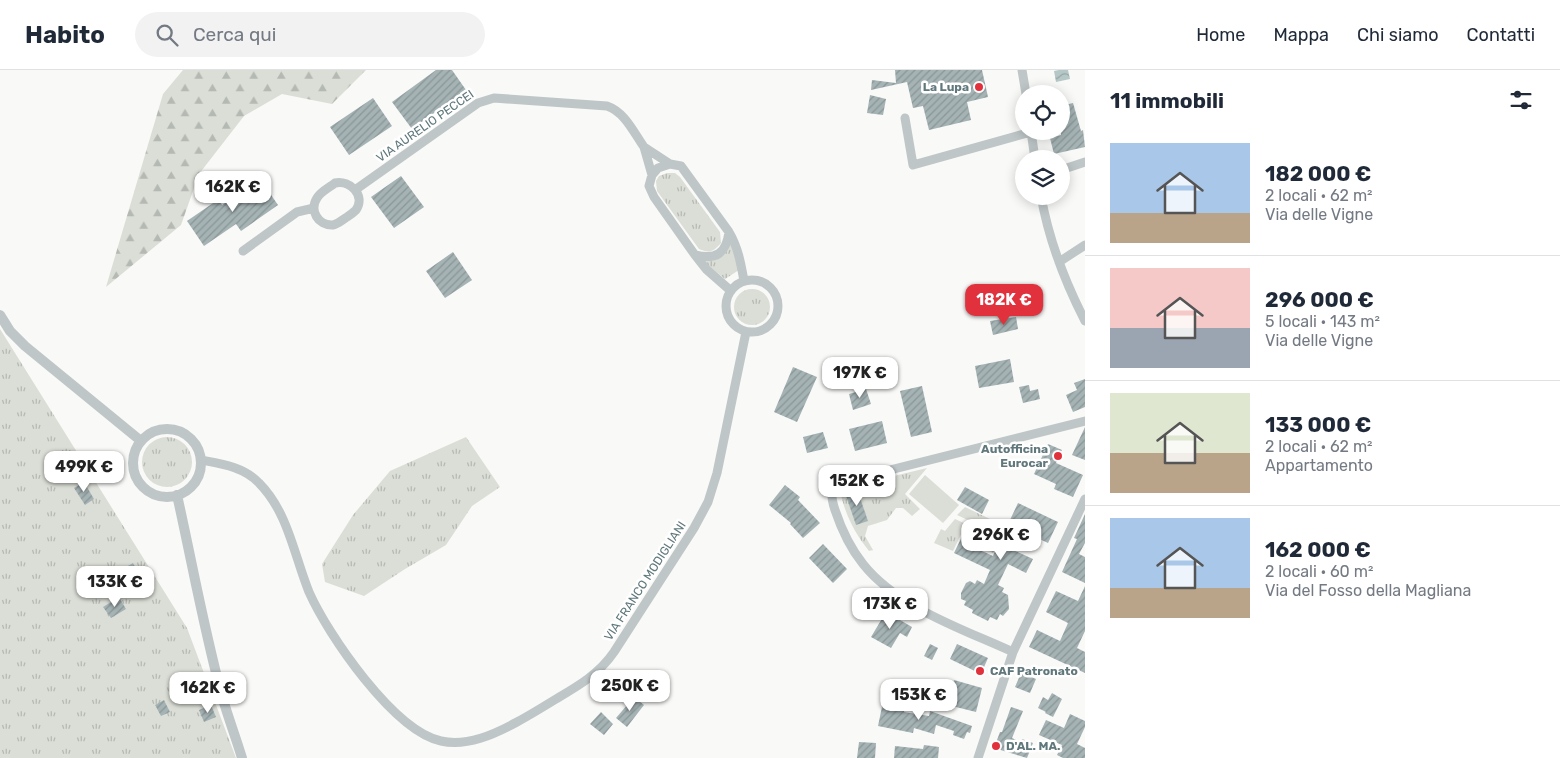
<!DOCTYPE html>
<html lang="it">
<head>
<meta charset="utf-8">
<style>
	body { margin:0; font-family:Rubik,sans-serif; background:#f2f2f3; color:#1f2937; height:100vh; display:flex; flex-direction:column; font-size:19px; white-space:nowrap }
	* { box-sizing:border-box; margin:0 }
	p { font-size:16px; color:#747a83 }
	.icon { flex:none; width:28px; height:28px; fill:none; stroke:currentColor; stroke-width:2; stroke-linecap:round; stroke-linejoin:round }
	.map { position:relative; flex:1; overflow:hidden }
	.drawer { display:flex; flex-direction:column; background:#fff; width:475px }
	.drawer>* { flex:none }
	.tools { position:absolute; left:1015px; top:15px; display:grid; gap:10px }
	.tools a { display:grid; place-items:center; width:55px; height:55px; border-radius:50%; background:#fff; box-shadow:0 2px 12px #0003; font-size:25px }
	.price { position:absolute; translate:-50% -42px; padding:0 11px; border-radius:10px; background:#fff; color:#222; font-size:16px; line-height:32px; filter:drop-shadow(0 1px 2px #0008) }
	.price::after { content:''; position:absolute; left:50%; top:30px; width:15px; height:11px; margin-left:-8px; background:inherit; clip-path:polygon(0 0,100% 0,50% 100%) }
	.price.on { background:#e0313c; color:#fff }
	ul { padding:0; list-style:none }
	li { display:flex; align-items:center; gap:15px; height:125px; padding:0 25px }
	li+li { border-top:1px solid #e0e1e3 }
	li span { display:grid; place-items:center; flex:none; width:140px; height:100px; border-radius:0px; color:#555 }
	li>.icon { margin-inline-start:auto }
	span .icon { width:60px; height:60px; fill:#fffc; stroke-width:1 }
	li b { font-size:21px }
	h2 { display:flex; justify-content:space-between; align-items:center; height:60px; padding:0 25px; font-size:21px }
	header { display:flex; align-items:center; gap:30px; box-sizing:border-box; height:70px; padding:0 25px; background:#fff; border-bottom:1px solid #e0e1e3 }
	header strong { font-size:24px }
	nav { display:flex; gap:28px; margin-inline-start:auto; font-size:18px }
	.search { width:350px; height:45px; background:#f2f2f3; display:flex; align-items:center; gap:12px; box-sizing:border-box; padding:0 18px; border-radius:28px; color:#747a83; font-size:19px }
	main { display:flex; flex:1; min-height:0 }
	.map>svg:first-child { display:block }
	.grass { fill:url(#grass-tufts) }
	.forest { fill:url(#forest-firs) }
	.pitch { fill:#dbded6 }
	.water { fill:url(#water-waves) }
	.building { fill:url(#building-hatch) }
	.lines { fill:none; stroke-linecap:round; stroke-linejoin:round }
	.minor { stroke:#bec6c7; stroke-width:9 }
	.tertiary { stroke:#bec6c7; stroke-width:10 }
	.poi-dot { fill:#e0313c; stroke:#fff; stroke-width:2 }
	.labels { text-anchor:middle; stroke-width:5; stroke-linejoin:round; paint-order:stroke }
	.poi-label { font-size:12px; font-weight:bold; fill:#60787c; stroke:#fff; text-anchor:end }
	.street-label { font-size:12px; fill:#60787c; stroke:#fff }
</style>
</head>
<body>
<header>
<strong>Habito</strong>
<div class="search"><svg class="icon" aria-label="search" viewBox="0 0 24 24"><circle cx="10" cy="10" r="6"/><path d="M15 15l6 6"/></svg>Cerca qui</div>
<nav><a>Home</a><a>Mappa</a><a>Chi siamo</a><a>Contatti</a></nav>
</header>
<main>
<div class="map">
<svg width="1085" height="688" viewBox="0 0 1085 688">
	<defs>
		<pattern id="grass-tufts" width="24" height="20" patternUnits="userSpaceOnUse" patternTransform="scale(1.25)"><rect width="24" height="20" fill="#dbded6"/><path d="M3 7l-1-3M5 7V3M7 7l1-3M15 17l-1-3M17 17v-4M19 17l1-3" fill="none" stroke="#b5b9b3"/></pattern>
		<pattern id="forest-firs" width="22" height="20" patternUnits="userSpaceOnUse" patternTransform="scale(1.25)"><rect width="22" height="20" fill="#dbded6"/><path d="M5 1l3.5 6h-7zM16 11l3.5 6h-7z" fill="#b5b9b3"/></pattern>
		<pattern id="water-waves" width="16" height="10" patternUnits="userSpaceOnUse" patternTransform="scale(1.25)"><rect width="16" height="10" fill="#b5c7c7"/><path d="M0 5q4-4 8 0t8 0" fill="none" stroke="#97a6a7"/></pattern>
		<pattern id="building-hatch" width="6" height="6" patternUnits="userSpaceOnUse" patternTransform="scale(1.25)"><rect width="6" height="6" fill="#a5b3b5"/><path d="M-1 1l2-2M0 6l6-6M5 7l2-2" fill="none" stroke="#8a9698"/></pattern>
	</defs>
	<rect width="100%" height="100%" fill="#f9f9f7"/>
	<path class="grass" d="M667,103h8l5,4 40,55 1,11c-7,8 -11,11 -22,6l-42,-58 -1,-10 3,-5z
		M731,171l8,29 -14,9 -22,-18c15,0 24,-4 28,-20z
		M734 237a18 18 0 1 1 36 0a18 18 0 1 1-36 0Z
		M0,259l187,299 49,130h-236z
		M466,367l34,50 -28,19 -26,39 -41,24 -41,27 -39,-14 -3,-18 31,-49 37,-44z
		M142 392a25 25 0 1 1 50 0a25 25 0 1 1-50 0Z
		M927,398l-22,26 15,15 -8,7 -9,-8h-7l-9,12 -19,6 -3,10 8,14 -4,1c-15,-19 -25,-38 -29,-62z
		M965,437l54,26 -2,5 -13,-6 -2,4 -45,-21z
		M955,449l11,5 -13,27 -19,-8 7,-14 4,2z
		M984,463l15,7 -6,13 -15,-7z"/>
	<path class="forest" d="M183,0h183l-34,34 -50,-10 -38,22 -45,58 -18,51 -75,62 57,-193z"/>
	<path class="pitch" d="M925,405l34,30 -16,18 -34,-29z"/>
	<path class="water" d="M1059,0h9l2,9 -14,3 -2,-11z"/>
	<path class="building" d="M436,0h16l14,20 -54,39 -20,-27z
		M895,0h87l6,27 -21,5 4,18 -42,10 -6,-24 -10,2 -6,-26 -36,8 1,-10 24,3z
		M870,25l16,4 -3,16 -16,-2z
		M373,28l19,28 -43,29 -19,-28z
		M1073,33l8,28 2,-1 2,17 -31,7 -4,-16 11,-3v-29z
		M401,106l23,31 -30,21 -23,-31z
		M260,109l18,26 -37,26 -5,-7 -32,22 -17,-25 32,-22 3,6z
		M453,182l19,28 -27,18 -19,-27z
		M1016,247l2,12 -25,6 -3,-14z
		M1010,289l4,23 -35,6 -4,-22z
		M793,297l24,10 -20,45 -23,-10z
		M1085,309v28l-12,5 -7,-17 11,-5 -3,-7z
		M1029,315l1,6 8,-2 2,10 -17,4 -4,-16z
		M922,316l10,46 -21,5 -11,-46z
		M866,319l5,15 -18,6 -4,-16z
		M882,351l5,22 -32,8 -6,-22z
		M1085,357v33l-13,-5z
		M823,362l5,16 -21,5 -4,-16z
		M1048,374l14,6 -6,13 27,12 -10,22 -19,-8 2,-5 -22,-10z
		M84,412l10,17 -9,6 -11,-17z
		M785,415l15,12 -2,3 22,23 -17,15 -13,-14 1,-1 -22,-18z
		M965,417l24,13 -7,14 -25,-14z
		M857,419l11,32 -12,4 -11,-32z
		M1018,433l40,19 -10,21 -26,-12 -9,19 20,9 -7,14 -18,-9 -10,21 6,3 -2,4 6,3 1,14 -6,7 -3,-2 -3,6 -7,-3 -2,4 -16,-8 1,-3 -9,-5 2,-4 -5,-2v-6l5,-10 4,-2 5,3 2,-4 7,4 6,-14 -36,-17 14,-29 13,7 -8,16 20,9z
		M1085,444v29l-6,11 6,3v26l-23,-11 15,-33 -3,-1z
		M823,474l24,25 -14,14 -24,-25z
		M133,493l15,29 -12,6 -15,-28z
		M1085,516v45l-8,17 8,4v21l-56,-26 8,-17 23,11 8,-18 -22,-11 10,-21 22,10z
		M119,527l7,12 -15,9 -8,-11z
		M886,542l26,15 -5,10 -7,-4 -9,15 -20,-11z
		M930,574l8,4 -6,12 -8,-4z
		M957,574l31,14 -7,16 -31,-15z
		M1021,603l15,6 -6,14 -15,-6z
		M954,610l28,8 -6,24 -28,-7z
		M1052,623l10,6 -9,18 -8,-4 1,-1 -8,-4 5,-11 5,3z
		M634,627l10,8 -17,22 -11,-9z
		M164,630l6,12 -9,4 -6,-11z
		M883,632l23,4 -2,6 25,4 1,-5 42,15 -2,7 -3,-1 -3,7 -11,-4 1,-4 -18,-6 -2,9 -20,-6 -1,5 -35,-7z
		M211,635l5,12 -12,5 -5,-12z
		M1011,637l12,4 -11,27 9,4 1,-3 11,4 -6,15 -33,-10 6,-16h2z
		M601,642l12,12 -9,11 -14,-11z
		M1070,644l15,7v6l-8,17 8,4v10h-22l-6,-3 5,-10 -23,-10 7,-15 18,8z
		M859,672l17,1 -1,15h-18z
		M924,675l15,2 -1,11h-44l1,-12 28,3z"/>
	<g class="lines">
		<path class="minor" d="M1022,0l4,24
			M905,48l8,47 118,-33
			M1031,61l4,28
			M1061,100l24,-8
			M652,105l-8,-28 26,17
			M335,113c15,-3 31,12 21,27 -3,3 -6,5 -9,7 -5,3 -9,7 -14,8 -15,1 -24,-15 -16,-27 3,-6 13,-11 18,-15z
			M355,120l123,-87 16,-5 113,8c18,6 27,27 37,41
			M1041,126c8,45 23,84 44,125
			M729,162c-3,22 -13,28 -34,23l-41,-58 -5,-11 3,-11 6,-7 12,-4 11,2 48,66c9,15 12,32 15,49
			M243,181l54,-39 17,-4
			M695,185l11,14 25,22
			M1059,192l26,-17
			M726 236a26 26 0 1 1 52 0a26 26 0 1 1-52 0Z
			M201,390c21,4 43,7 58,23 29,29 35,72 50,109 19,43 85,139 132,149 26,6 54,-7 76,-19 13,-7 26,-15 39,-23 22,-13 43,-25 58,-47l80,-124 14,-26 9,-29 29,-141
			M1013,582c-50,-23 -115,-44 -150,-88 -12,-15 -22,-36 -28,-54 -4,-12 -6,-23 7,-28l243,-61
			M978,688l35,-106 72,-153"/>
		<path class="tertiary" d="M0,245l10,16 15,15 116,95
			M133 393a34 34 0 1 1 68 0a34 34 0 1 1-68 0Z
			M177,425c15,67 27,135 45,201 6,21 14,42 20,62"/>
	</g>
	<g class="poi-dot">
		<circle cx="979" cy="17" r="5"/>
		<circle cx="1058" cy="386" r="5"/>
		<circle cx="980" cy="601" r="5"/>
		<circle cx="996" cy="676" r="5"/>
	</g>
	<g class="labels">
		<g class="poi-label">
			<text x="969" y="21">La Lupa</text>
			<text x="1048" y="383">Autofficina<tspan x="1048" dy="14">Eurocar</tspan></text>
			<text x="990" y="605" text-anchor="start">CAF Patronato</text>
			<text x="1006" y="680" text-anchor="start">D'AL. MA.</text>
		</g>
		<g class="street-label">
			<text transform="translate(425 56) rotate(-35)" y="4">VIA AURELIO PECCEI</text>
			<text transform="translate(645 511) rotate(-57)" y="4">VIA FRANCO MODIGLIANI</text>
		</g>
	</g>
</svg>
<div class="tools">
<a><svg class="icon" aria-label="locate" viewBox="0 0 24 24"><circle cx="12" cy="12" r="6"/><path d="M12 2v4M12 18v4M2 12h4M18 12h4"/></svg></a>
<a><svg class="icon" aria-label="layers" viewBox="0 0 24 24"><path d="M12 4l9 5-9 5-9-5zM3 14l9 5 9-5"/></svg></a>
</div>
<b class="price" style="left:233px;top:143px">162K €</b>
<b class="price on" style="left:1004px;top:256px">182K €</b>
<b class="price" style="left:860px;top:329px">197K €</b>
<b class="price" style="left:84px;top:423px">499K €</b>
<b class="price" style="left:857px;top:437px">152K €</b>
<b class="price" style="left:1001px;top:491px">296K €</b>
<b class="price" style="left:115px;top:538px">133K €</b>
<b class="price" style="left:890px;top:560px">173K €</b>
<b class="price" style="left:630px;top:642px">250K €</b>
<b class="price" style="left:208px;top:644px">162K €</b>
<b class="price" style="left:919px;top:651px">153K €</b>
</div>
<section class="drawer">
<h2>11 immobili<svg class="icon" aria-label="filters" viewBox="0 0 24 24"><path d="M4 7h16M4 17h16"/><circle cx="9" cy="7" r="2"/><circle cx="15" cy="17" r="2"/></svg></h2>
<ul>
<li><span style="background:linear-gradient(#a9c7e8 70%,#b9a48a 0)"><svg class="icon" aria-label="home" viewBox="0 0 24 24"><path d="M3 11l9-7 9 7M6 9v11h12V9"/></svg></span><div><b>182 000 €</b><p>2 locali · 62 m²</p><p>Via delle Vigne</p></div></li>
<li><span style="background:linear-gradient(#f6c9c9 60%,#9aa5b1 0)"><svg class="icon" aria-label="home" viewBox="0 0 24 24"><path d="M3 11l9-7 9 7M6 9v11h12V9"/></svg></span><div><b>296 000 €</b><p>5 locali · 143 m²</p><p>Via delle Vigne</p></div></li>
<li><span style="background:linear-gradient(#dfe7d0 60%,#b9a48a 0)"><svg class="icon" aria-label="home" viewBox="0 0 24 24"><path d="M3 11l9-7 9 7M6 9v11h12V9"/></svg></span><div><b>133 000 €</b><p>2 locali · 62 m²</p><p>Appartamento</p></div></li>
<li><span style="background:linear-gradient(#a9c7e8 70%,#b9a48a 0)"><svg class="icon" aria-label="home" viewBox="0 0 24 24"><path d="M3 11l9-7 9 7M6 9v11h12V9"/></svg></span><div><b>162 000 €</b><p>2 locali · 60 m²</p><p>Via del Fosso della Magliana</p></div></li>
</ul>
</section>
</main>
</body>
</html>
